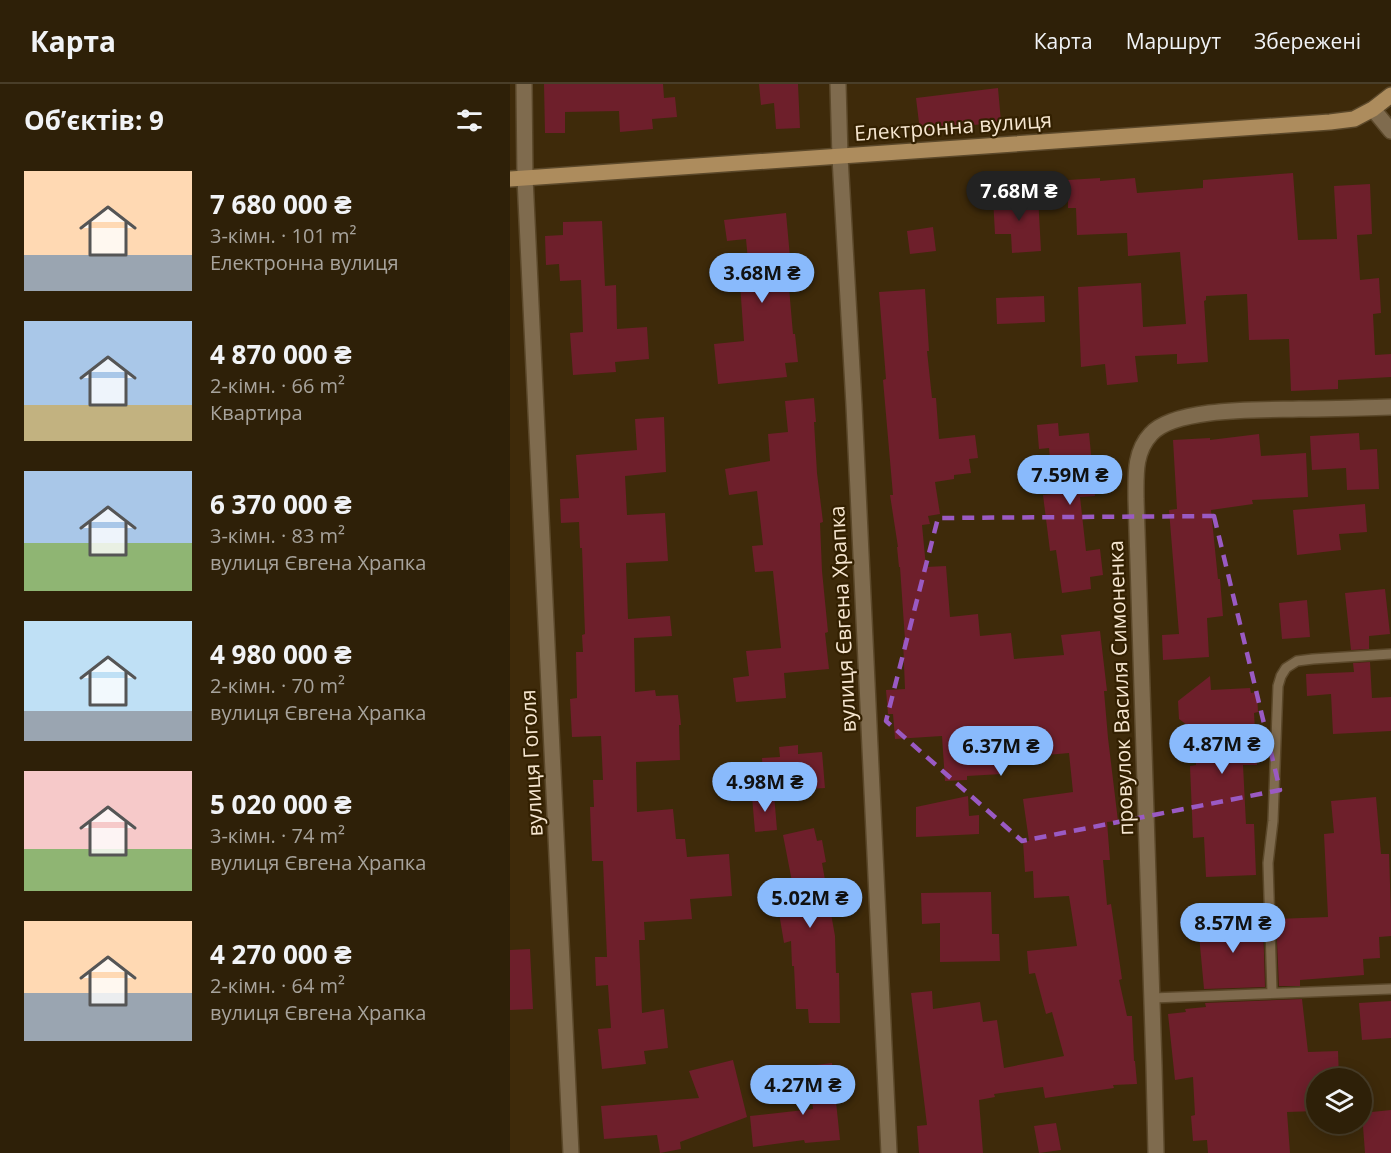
<!DOCTYPE html>
<html lang="uk">
<head>
<meta charset="utf-8">
<style>
	body { margin:0; font-family:"Open Sans",sans-serif; background:#3a2d16; color:#f1f3f6; height:100vh; display:flex; flex-direction:column; font-size:22px; white-space:nowrap }
	* { box-sizing:border-box; margin:0 }
	p { font-size:20px; color:#a7a39c }
	.icon { flex:none; width:33px; height:33px; fill:none; stroke:currentColor; stroke-width:2; stroke-linecap:round; stroke-linejoin:round }
	.map { position:relative; flex:1; overflow:hidden }
	.side { display:flex; flex-direction:column; background:#2e2008; width:510px }
	.side>* { flex:none }
	.controls { position:absolute; left:796px; top:984px; display:grid; gap:12px }
	.controls a { display:grid; place-items:center; width:66px; height:66px; border-radius:50%; background:#2e2008; box-shadow:0 3px 15px #0003,0 0 0 2px #493e29; font-size:30px }
	.price { position:absolute; translate:-50% -51px; padding:0 14px; border-radius:21px; background:#89bafc; color:#111; font-size:20px; line-height:39px; filter:drop-shadow(0 2px 3px #0008) }
	.price::after { content:''; position:absolute; left:50%; top:36px; width:18px; height:14px; margin-left:-9px; background:inherit; clip-path:polygon(0 0,100% 0,50% 100%) }
	.price.active { background:#222; color:#fff }
	ul { padding:0; list-style:none }
	li { display:flex; align-items:center; gap:18px; height:150px; padding:0 24px }
	li span { display:grid; place-items:center; flex:none; width:168px; height:120px; border-radius:0px; color:#555 }
	li>.icon { margin-inline-start:auto }
	span .icon { width:72px; height:72px; fill:#fffc; stroke-width:1 }
	li b { font-size:26px }
	h2 { display:flex; justify-content:space-between; align-items:center; height:72px; padding:0 24px; font-size:26px }
	header { display:flex; align-items:center; gap:36px; box-sizing:border-box; height:84px; padding:0 30px; background:#2e2008; border-bottom:2px solid #493e29 }
	header strong { font-size:28px }
	nav { display:flex; gap:33px; margin-inline-start:auto; font-size:21px }
	main { display:flex; flex:1; min-height:0 }
	.map>svg:first-child { display:block }
	.building { fill:#6e1f2b }
	.lines { fill:none; stroke-linecap:round; stroke-linejoin:round }
	.lane-casing { stroke:#5b482a; stroke-width:12 }
	.street-casing { stroke:#5b482a; stroke-width:18 }
	.secondary-casing { stroke:#5b482a; stroke-width:18 }
	.lane { stroke:#7f6b4e; stroke-width:9 }
	.street { stroke:#7f6b4e; stroke-width:15 }
	.secondary { stroke:#ad8c5d; stroke-width:15 }
	.marked { fill:none; stroke:#9a5ac3; stroke-width:4.5; stroke-dasharray:12 8; stroke-linejoin:round }
	.labels { text-anchor:middle; stroke-width:4.5; stroke-linejoin:round; paint-order:stroke }
	.street-label { font-size:21px; fill:#f6e6d0; stroke:#332001 }
</style>
</head>
<body>
<header>
<strong>Карта</strong>
<nav><a>Карта</a><a>Маршрут</a><a>Збережені</a></nav>
</header>
<main>
<section class="side">
<h2>Об’єктів: 9<svg class="icon" aria-label="filters" viewBox="0 0 24 24"><path d="M4 7h16M4 17h16"/><circle cx="9" cy="7" r="2"/><circle cx="15" cy="17" r="2"/></svg></h2>
<ul>
<li><span style="background:linear-gradient(#ffd9b3 70%,#9aa5b1 0)"><svg class="icon" aria-label="home" viewBox="0 0 24 24"><path d="M3 11l9-7 9 7M6 9v11h12V9"/></svg></span><div><b>7 680 000 ₴</b><p>3-кімн. · 101 m²</p><p>Електронна вулиця</p></div></li>
<li><span style="background:linear-gradient(#a9c7e8 70%,#c2b280 0)"><svg class="icon" aria-label="home" viewBox="0 0 24 24"><path d="M3 11l9-7 9 7M6 9v11h12V9"/></svg></span><div><b>4 870 000 ₴</b><p>2-кімн. · 66 m²</p><p>Квартира</p></div></li>
<li><span style="background:linear-gradient(#a9c7e8 60%,#8fb573 0)"><svg class="icon" aria-label="home" viewBox="0 0 24 24"><path d="M3 11l9-7 9 7M6 9v11h12V9"/></svg></span><div><b>6 370 000 ₴</b><p>3-кімн. · 83 m²</p><p>вулиця Євгена Храпка</p></div></li>
<li><span style="background:linear-gradient(#bfe0f5 75%,#9aa5b1 0)"><svg class="icon" aria-label="home" viewBox="0 0 24 24"><path d="M3 11l9-7 9 7M6 9v11h12V9"/></svg></span><div><b>4 980 000 ₴</b><p>2-кімн. · 70 m²</p><p>вулиця Євгена Храпка</p></div></li>
<li><span style="background:linear-gradient(#f6c9c9 65%,#8fb573 0)"><svg class="icon" aria-label="home" viewBox="0 0 24 24"><path d="M3 11l9-7 9 7M6 9v11h12V9"/></svg></span><div><b>5 020 000 ₴</b><p>3-кімн. · 74 m²</p><p>вулиця Євгена Храпка</p></div></li>
<li><span style="background:linear-gradient(#ffd9b3 60%,#9aa5b1 0)"><svg class="icon" aria-label="home" viewBox="0 0 24 24"><path d="M3 11l9-7 9 7M6 9v11h12V9"/></svg></span><div><b>4 270 000 ₴</b><p>2-кімн. · 64 m²</p><p>вулиця Євгена Храпка</p></div></li>
</ul>
</section>
<div class="map">
<svg width="881" height="1069" viewBox="0 0 881 1069">
	<rect width="100%" height="100%" fill="#3e2a0a"/>
	<path class="building" d="M34,0h119l1,14 11,-1 2,20 -25,2 1,10 -33,3 -1,-21 -54,1v21h-20z
		M249,0h39l2,44 -24,1 -2,-26 -13,2z
		M488,4l3,34 -81,9 -4,-33z
		M783,89l5,67 39,-1 -3,-53 36,-2 2,50 -15,1 3,45 19,-2 2,35 -8,1 2,41 16,-1v23l-53,3v9l-47,2 -2,-52 -40,1 -2,-46 -41,2v4l-2,1 4,61 -31,2v-10l-42,2 3,26 -31,3 -2,-21 -24,3 -3,-80 63,-4 2,44 43,-3 -6,-72 -52,4 -1,-23 -50,2 -1,-27h-8v-28l32,-2v3l35,-3 2,15 66,-5v-8z
		M528,112l3,55 -29,2 -1,-19h-16l-2,-36z
		M276,129l4,44 6,-1 2,19 -10,1 5,58h2l3,28 -13,1 2,14 -69,7 -4,-40 30,-3 -4,-58 10,-1 -4,-43 -19,2 -3,-21z
		M92,137l3,65 11,-1 1,44 30,-2 2,32 -34,3 1,10 -43,3 -3,-42 13,-1 -2,-52 -21,1 -1,-17 -13,1 -1,-29 18,-1v-13z
		M423,143l3,24 -26,3 -3,-23z
		M415,205l4,62h-2l5,47h4l3,41 36,-4 3,23 -9,1 2,14 -17,2v4l-19,3 5,32 -12,2 2,8 -8,1 4,42 20,-1 4,51 28,-3 2,22 31,-3 3,26 50,-4 -3,-20 39,-4 7,60h-3l4,47 10,83 -11,1 3,38h-7l4,45 4,-1 11,75 -3,1 8,36h5l2,45h1l2,23 -24,1 1,3 -69,10 -2,-11 -49,7 1,3 -16,3 4,53h-64l-2,-27 10,-1 -16,-132 21,-2 1,18 47,-7 3,20 14,-2 7,48 60,-12 -12,-44 -6,2 -11,-41 -6,1 -2,-23 50,-5 -8,-50 -35,2 -1,-27 -8,1 -2,-31h6l-6,-42 50,-7 -4,-39 -68,6 1,15 -35,2v4l-22,1 -3,-45 -47,3 -2,-25h-5l-2,-24 19,-1 -2,-49h2l-5,-73h-1l-2,-20h1l-8,-52h3l-10,-115 3,-1 -7,-87z
		M534,212l1,26 -48,2 -1,-26z
		M304,314l2,24h-2l3,51 6,49 -3,1 2,48 6,61 -3,1 4,36 -45,4 2,25 -50,4 -3,-24 16,-2 -3,-25 35,-3 -8,-77 -18,1 -3,-26 11,-1 -6,-54 -28,4 -4,-26 45,-8 -2,-27 20,-2 -3,-31z
		M154,333l2,55 -41,4 2,39 38,-2 3,48 -42,2 2,56 42,-3 2,20 -38,2 1,54 20,-2 1,6 22,-1 3,30h-2l1,35 -44,2 1,50 36,-3 3,30h9l2,18 42,-3 3,42 -42,3 2,20 -48,3 1,18h-6l3,73 22,-4 4,39 -24,3 2,13 -44,5 -4,-40 13,-1 -3,-43 -12,1 -1,-29h12l-4,-96h-11l-2,-54h4l-1,-27h10l-2,-44 -29,1 -2,-38 7,-1 -1,-46h7l-1,-17 3,-1 -3,-86h-2l-1,-26 -18,1 -1,-24 19,-1 -3,-43 61,-5 -2,-31z
		M548,339l1,13 30,-3 6,63 -15,1 6,54 14,-2 3,26 -13,2 1,12 -29,4 -6,-43 -6,1 -7,-56 10,-1 -4,-46 -10,1 -2,-24z
		M849,349l1,17 17,-1 2,40 -32,1 -1,-22 -34,2 -2,-34z
		M749,350l2,22 45,-3 2,44 -56,3 1,4 -42,6 7,69h2l3,37 -16,2 2,39 -46,3 -1,-25 17,-1 -10,-124 8,-1 -4,-69 37,-2v2z
		M855,420l2,28 -28,2 2,16 -44,5 -4,-45z
		M875,505l5,45 -21,2v13l-18,1 -6,-57z
		M797,516l3,37 -28,2 -3,-36z
		M860,578l2,36 19,-1v34l-58,3 -2,-40 -24,2 -1,-22 48,-2 -1,-9z
		M700,592l1,14 39,-2 1,5 6,-1 1,20 -4,1 3,52h-14l3,59h8l2,51 -50,2 -2,-40 -11,1 -3,-72 6,-1 -2,-35 -15,-11 -1,-18z
		M288,661v9l24,-2 3,36 -61,4 -2,-34 18,-1 -1,-10z
		M264,710l3,36 -22,2 -3,-36z
		M458,712l1,20 10,-1v19l-63,3v-30z
		M866,713l5,57h8l2,60v22l-12,1 1,21 -17,1 1,16 -64,5v6h-21l-3,-67 52,-2 -4,-83 10,-1 -3,-32z
		M304,744l3,13 5,-1 4,22 -4,1 13,73 1,37h3l1,50h-31l-1,-14h-12l-2,-43h-2l-1,-25 -7,2 -8,-48 18,-3 -11,-57z
		M481,808l1,42h7l1,27 -60,1v-39l-18,1 -1,-31z
		M739,835v2l14,-1 2,67 -61,2 -6,-65z
		M20,865l3,60 -23,1v-60z
		M792,915l6,53 30,-1 1,27h-22v33l-30,1 3,41h-82l-1,-13 -14,1 -2,-25 4,-1 -2,-38 -18,3 -7,-66 18,-2 -1,-3 21,-2 -1,-4z
		M881,917v37l-29,2 -3,-37z
		M223,976l14,57 -67,25 1,7 -21,4 -3,-18 -53,4 -3,-33 98,-8 -10,-27z
		M322,979l8,77 -35,3 -1,-3 -51,7 -3,-31 63,-7 -5,-43z
		M881,1026v43h-26l-3,-40z
		M546,1039l5,27 -22,3 -5,-27z"/>
	<g class="lines">
		<g class="lane-casing">
			<path id="lane" d="M762,909l-4,-130 5,-42 5,-135 3,-10 5,-8 11,-7 16,-2 78,-5
				M642,914l239,-9"/>
		</g>
		<g class="street-casing">
			<path id="street" d="M14,0l1,94 46,975
				M328,0l2,73 14,248 35,748
				M863,25l18,22
				M646,1069l-2,-87 -18,-567c0,-23 -2,-47 15,-65 24,-27 113,-24 148,-25 30,0 61,-1 92,-2"/>
		</g>
		<g class="secondary-casing">
			<path id="secondary" d="M0,95l820,-57 24,-3 19,-10 18,-14"/>
		</g>
		<use href="#lane" class="lane"/>
		<use href="#street" class="street"/>
		<use href="#secondary" class="secondary"/>
	</g>
	<path class="marked" d="M704,432l66,274 -258,51 -136,-120 52,-203z"/>
	<g class="labels">
		<g class="street-label">
			<text transform="translate(443 43) rotate(-4)" y="7">Електронна вулиця</text>
			<text transform="translate(333 535) rotate(-93)" y="7">вулиця Євгена Храпка</text>
			<text transform="translate(611 604) rotate(-92)" y="7">провулок Василя Симоненка</text>
			<text transform="translate(22 679) rotate(-93)" y="7">вулиця Гоголя</text>
		</g>
	</g>
</svg>
<div class="controls">
<a><svg class="icon" aria-label="layers" viewBox="0 0 24 24"><path d="M12 4l9 5-9 5-9-5zM3 14l9 5 9-5"/></svg></a>
</div>
<b class="price active" style="left:509px;top:138px">7.68M ₴</b>
<b class="price" style="left:252px;top:220px">3.68M ₴</b>
<b class="price" style="left:560px;top:422px">7.59M ₴</b>
<b class="price" style="left:712px;top:691px">4.87M ₴</b>
<b class="price" style="left:491px;top:693px">6.37M ₴</b>
<b class="price" style="left:255px;top:729px">4.98M ₴</b>
<b class="price" style="left:300px;top:845px">5.02M ₴</b>
<b class="price" style="left:723px;top:870px">8.57M ₴</b>
<b class="price" style="left:293px;top:1032px">4.27M ₴</b>
</div>
</main>
</body>
</html>
